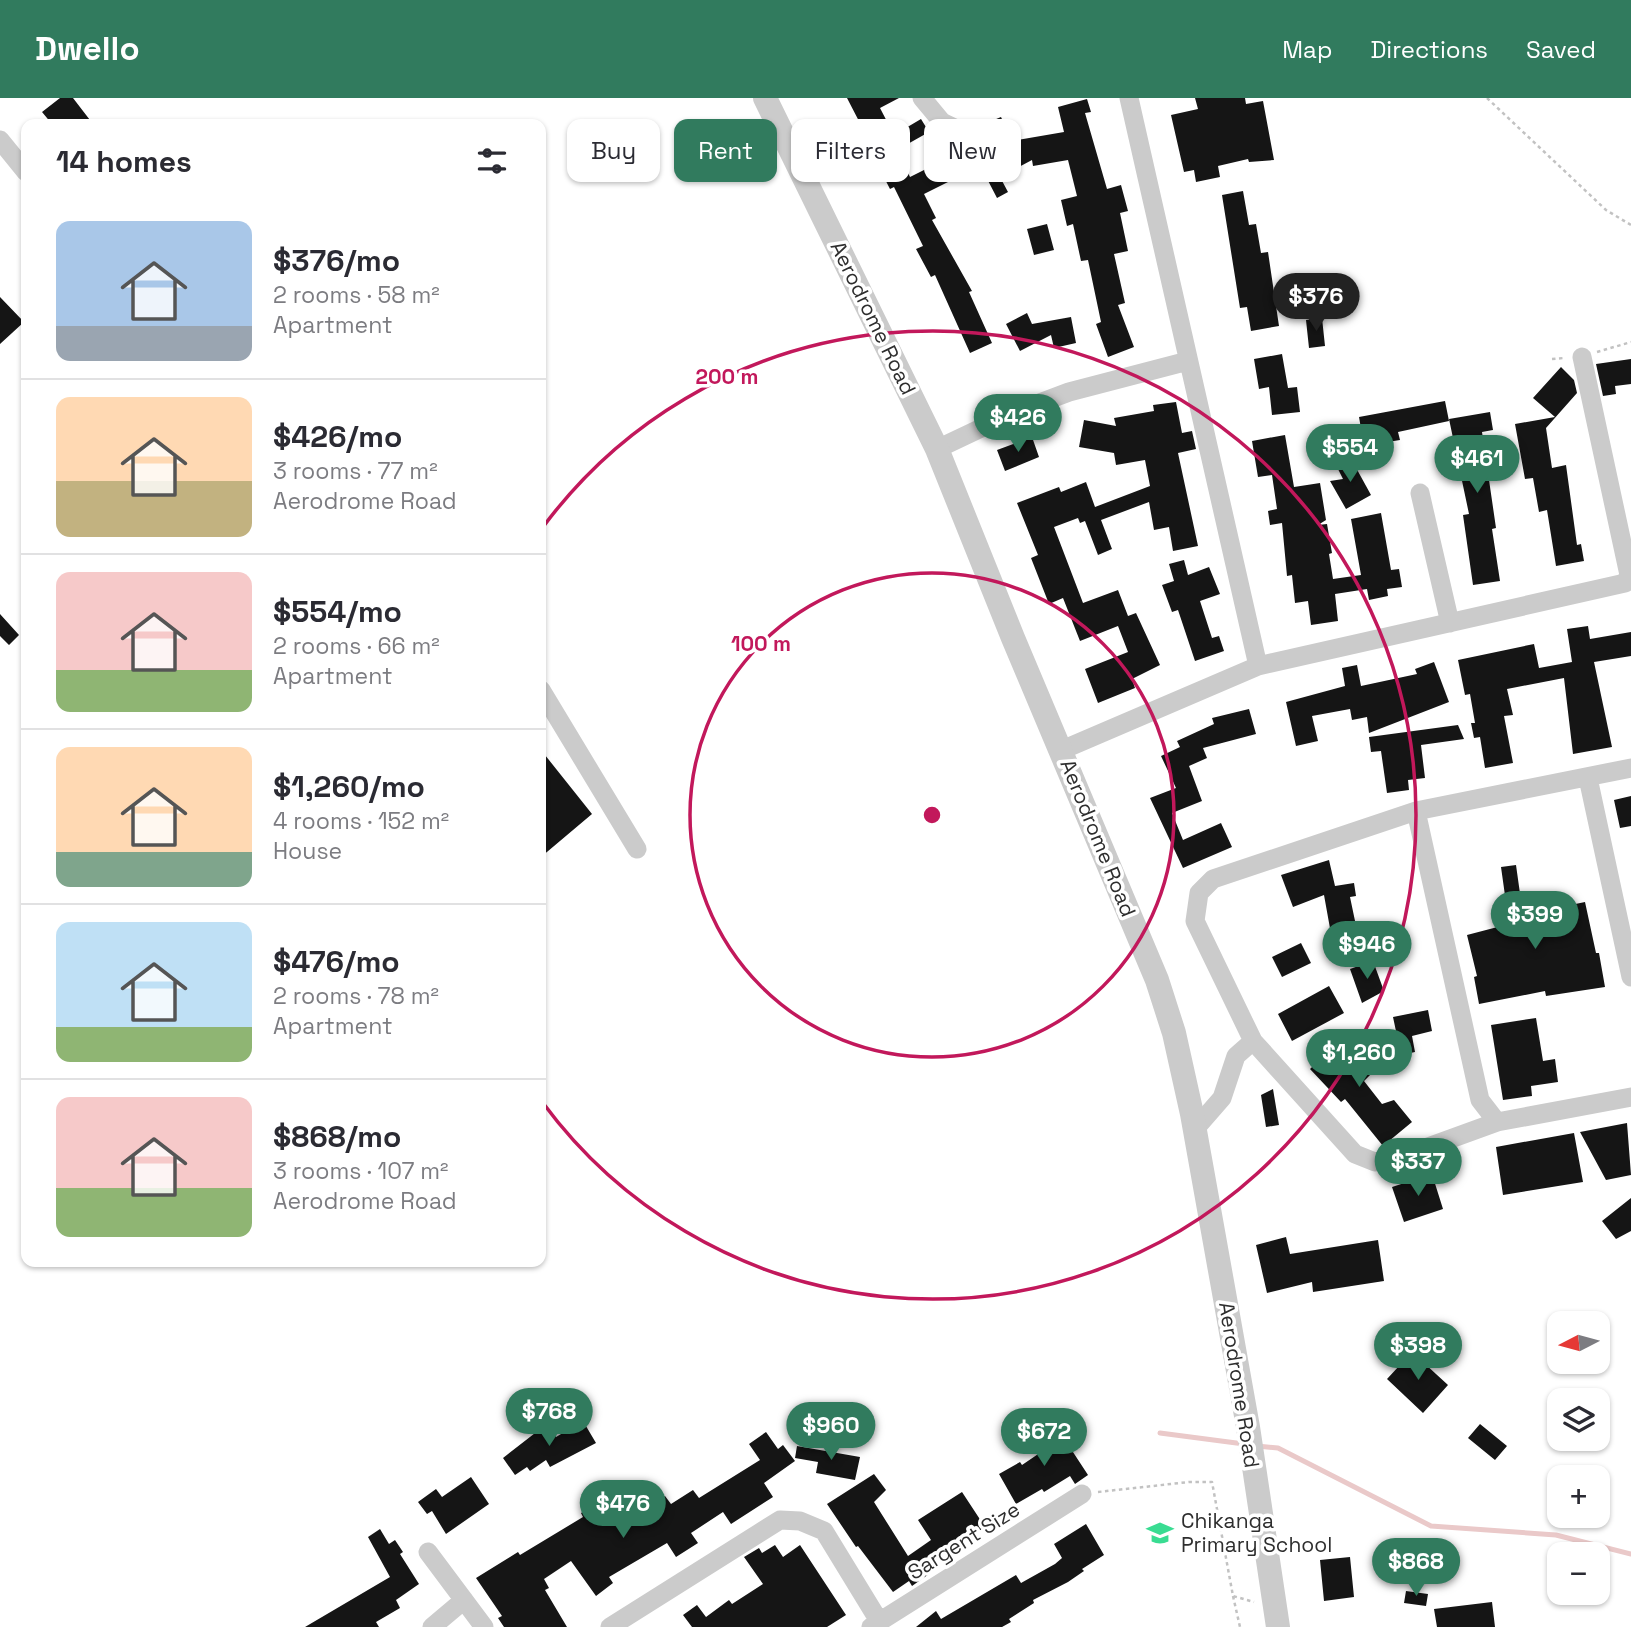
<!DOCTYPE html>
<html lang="en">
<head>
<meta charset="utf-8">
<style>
	body { margin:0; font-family:"Space Grotesk",sans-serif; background:#f7f7f7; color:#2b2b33; height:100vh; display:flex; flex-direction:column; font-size:26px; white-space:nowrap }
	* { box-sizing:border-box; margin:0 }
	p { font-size:23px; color:#7c7c81 }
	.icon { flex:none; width:38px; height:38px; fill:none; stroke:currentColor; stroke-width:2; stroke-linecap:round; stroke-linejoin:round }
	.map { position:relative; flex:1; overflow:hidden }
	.panel { position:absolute; left:21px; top:21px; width:525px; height:1148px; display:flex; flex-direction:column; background:#fff; border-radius:14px; box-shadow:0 2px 5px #0004 }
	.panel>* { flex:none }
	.guide { position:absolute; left:567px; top:21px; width:665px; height:63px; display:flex; gap:14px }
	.needle { width:46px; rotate:264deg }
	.buttons { position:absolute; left:1547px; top:1213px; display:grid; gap:14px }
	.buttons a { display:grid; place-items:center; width:63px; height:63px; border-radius:14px; background:#fff; box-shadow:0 2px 5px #0004; font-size:35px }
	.price { position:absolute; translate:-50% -60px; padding:0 16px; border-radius:24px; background:#317b5e; color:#fff; font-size:23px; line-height:46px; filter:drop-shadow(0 2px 4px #0008) }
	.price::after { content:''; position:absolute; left:50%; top:42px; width:21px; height:16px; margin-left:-10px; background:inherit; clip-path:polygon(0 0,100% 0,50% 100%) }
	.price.active { background:#222; color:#fff }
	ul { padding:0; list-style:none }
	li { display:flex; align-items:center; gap:21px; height:175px; padding:0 35px }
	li+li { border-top:2px solid #e1e1e2 }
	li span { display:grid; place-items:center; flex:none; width:196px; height:140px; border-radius:14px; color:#555 }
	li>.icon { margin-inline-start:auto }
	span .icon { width:84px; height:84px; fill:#fffc; stroke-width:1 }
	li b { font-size:30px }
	h2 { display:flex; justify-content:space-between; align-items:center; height:84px; padding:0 35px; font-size:30px }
	.tag { padding:0 24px; border-radius:14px; background:#fff; box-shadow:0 2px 5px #0004; font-size:24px; line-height:63px }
	.tag.active { background:#317b5e; color:#fff }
	header { display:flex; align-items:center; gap:42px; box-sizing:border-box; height:98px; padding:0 35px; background:#317b5e; color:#fff }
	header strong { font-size:33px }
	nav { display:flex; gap:38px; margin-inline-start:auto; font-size:24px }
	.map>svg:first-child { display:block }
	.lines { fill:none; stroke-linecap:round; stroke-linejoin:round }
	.stream { stroke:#eac9c9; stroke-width:5 }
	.building { fill:#151515 }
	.path { stroke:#c2c2c2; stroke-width:2.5; stroke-dasharray:3.5 3.5; stroke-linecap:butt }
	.minor { stroke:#cbcbcb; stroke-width:19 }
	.tertiary { stroke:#cbcbcb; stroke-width:24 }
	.ring { fill:none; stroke:#c2185b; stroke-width:3.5 }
	.labels { text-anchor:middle; stroke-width:7; stroke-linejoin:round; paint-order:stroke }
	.street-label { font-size:21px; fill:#2e2e2e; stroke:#fff }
	.poi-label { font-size:21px; fill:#2e2e2e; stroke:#fff; text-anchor:start }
	.centre { fill:#c2185b; stroke:#fff; stroke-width:3.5 }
	.ring-label { font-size:21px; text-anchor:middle; font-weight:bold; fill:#c2185b; stroke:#fff; stroke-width:7; stroke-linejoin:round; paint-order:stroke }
</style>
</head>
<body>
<header>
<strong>Dwello</strong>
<nav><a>Map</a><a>Directions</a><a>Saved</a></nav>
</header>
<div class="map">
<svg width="1631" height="1529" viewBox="0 0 1631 1529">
	<rect width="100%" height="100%" fill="#fff"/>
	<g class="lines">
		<path class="stream" d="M1160,1335l84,11
			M1257,1348l21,2 153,78 125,9 75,19"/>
	</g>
	<path class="building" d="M60,0h13l20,26h-41l-10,-12z
		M847,0h52l-19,10 14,27 27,-16 8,13 -32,18 13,27 30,-15 10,19 -26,13 12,24 -4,2 40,71 -3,1 23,51 -22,10 -35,-78 -4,2 -15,-28 7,-3 -29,-59 -4,2 -16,-31 3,-2z
		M1195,0h50l1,6 17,-3 11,59 -25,2 -1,-3 -30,7 2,11 -24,5 -2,-12 -10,2 -13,-57 27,-6z
		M1087,1l4,13 -6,1 22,76 14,-4 7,26 -8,2 8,38 -14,3 11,49 -7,2 16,42 -26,10 -12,-33 5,-2 -13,-62 -7,1 -8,-37 -6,2 -6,-26 16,-4 -9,-36 -35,6 -1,-6 -32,17 8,15 -11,6 -14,-27 10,-5 -16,-39 24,-10 11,24 52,-9 -6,-25z
		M1243,93l6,34 7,-1 5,29 7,-1 11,74 -28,5 -4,-24 -7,1 -18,-113z
		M1047,126l7,26 -20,5 -7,-26z
		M0,199l24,25 -24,22z
		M1027,215l5,11 39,-7 5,26 -22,5 -3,-13 -31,16 -14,-27z
		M1322,220l3,28 -16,2 -3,-28z
		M1282,256l6,34 9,-1 3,25 -28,3 -3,-28 -10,2 -5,-30z
		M1631,261v25l-16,2 1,8 -13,2 -7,-32z
		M1561,269l13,13 3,13 -31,35 6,40 14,-3 11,80 4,-1 3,17 -28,5 -9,-56 -8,2 -6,-34 -8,1 -10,-55 40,-7 -22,-19z
		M1445,303l4,20 -51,11 2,8 -36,6 -5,-29z
		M1176,304l6,31 10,-2 4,18 -18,4 20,93 -25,5 -4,-24 -15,3 -5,-28 -48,18 11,29 -14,6 -13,-34 -5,2 -2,-5 -24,9 29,76 35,-13 10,26 8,-3 24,52 -28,14 3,9 -37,15 -13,-34 43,-17 -10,-26 -38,15 -17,-43 -14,6 -18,-46 7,-3 -21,-52 42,-16 2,5 25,-10 9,25 55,-21 -5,-26 -29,5 -2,-12 -35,-6 5,-27 32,6 -2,-8 40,-7 -1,-6z
		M1490,314l3,18 -11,2 14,96 -4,1 8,52 -27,4 -10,-70 6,-1 -20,-95z
		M1285,337l9,52 26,-4 6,37 -8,5 9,-1 5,29 -3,1 4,25 28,-4 -10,-56 30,-6 10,57 8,-1 3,18 -15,2 1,7 -19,4 -2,-11 -32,5 3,27 -27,4 -3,-24 -13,2 -3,-28 -5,1 -5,-53 -12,2 -2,-14 9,-2 -5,-34 -14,2 -6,-36z
		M1032,339l7,20 -34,14 -8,-21z
		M1349,357l22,40 -25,14 -16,-28 13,-2 -8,-16z
		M1184,462l4,15 21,-8 11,27 -20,7 12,37 7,-2 5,15 -29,10 -17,-51 -6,2 -10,-27 12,-4 -5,-17z
		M0,516l19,21 -10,10 -9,-9z
		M1588,528l2,13 41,-7v24l-37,6 18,85 -39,7 -9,-76 -57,11 6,26 -9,1 9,47 -28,5 -5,-31 -6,1 -3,-15h4l-5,-29 -5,1 -7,-35 76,-16 5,24 33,-6 -5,-33z
		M1434,564l15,40 -80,31 -2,-16 -15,3 -2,-11 -38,7 6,25 -22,5 -10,-44 59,-16 -3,-18 15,-3 4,21 56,-12 -2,-5z
		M1249,611l7,25 -53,14 4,10 -18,8 13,35 -30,12 11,27 38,-17 11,24 -49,21 -33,-70 26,-10 -15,-32 19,-9 -3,-6 37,-17 -2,-6z
		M1458,627l6,14 -43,6 4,33 -17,2 1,10 -22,3 -6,-42 -10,1 -2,-15z
		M541,652l51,64 -51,43z
		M1631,698v30l-11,2 -6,-28z
		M1329,762l6,26 19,-3 2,13 -6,1 9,43 -26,5 -9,-50 -31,12 -12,-32z
		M1516,767l7,50 62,-13 11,51h3l6,34 -59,9 -1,-5 -66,13 -5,-27 3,-1 -10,-41 42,-11 -8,-57z
		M1301,845l10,20 -29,14 -10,-20z
		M1373,863l11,30 -22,12 -12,-34z
		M1329,888l15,27 -52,28 -14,-27z
		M1428,912l4,21 -20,5 3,16 -14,3 -8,-38z
		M1536,920l7,43 12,-2 3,23 -27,4 1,10 -29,4 -12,-75z
		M1348,935l15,17 11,21 -10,10 18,23 12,-4 18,22 -29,24 -38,-47 -4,3 -31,-33z
		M1273,991l6,36 -13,2 -5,-32z
		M1627,1025l4,52 -25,5 -26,-48z
		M1574,1035l9,49 -80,13 -7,-48z
		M1432,1076l11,35 -39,13 -12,-35z
		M1631,1100v33l-15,8 -14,-18z
		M1286,1139l4,17 88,-14 6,41 -71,11 -1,-10 -45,11 -11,-48z
		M1412,1254l36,33 -25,28 -36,-34z
		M1052,1322l36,55 -13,9 -5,-8 -26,16 -2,-3 -26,15 -17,-30 21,-12 2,3 28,-19 -11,-16z
		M583,1323l13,22 -46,24 -4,-7 -16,11 -3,-4 -12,8 -12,-17 45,-35 8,14z
		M1480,1326l27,22 -12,14 -27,-22z
		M766,1334l12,17 5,-4 12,16 -31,22 9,14 -42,27 -8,-12 -32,21 7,10 -22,14 -9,-14 -58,34 4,6 -17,13 -25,-35 -27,18 5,9 -4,2 22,37h-63l-6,-9 4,-2 -26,-38 42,-26 2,3 63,-38 -2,-4 16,-10 6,11 23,-18 12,17 27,-17 6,8 22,-14 6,8 61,-38 -11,-16z
		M797,1348l63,11 -5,23 -39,-7 2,-11 -23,-4z
		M874,1376l12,16 -12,12 34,54 23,-16 -13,-20 44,-28 23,35 -62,39 6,8 -17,12 -3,-5 -16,11 -35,-46 -2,1 -29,-43z
		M471,1379l18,27 -43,30 -14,-23 -5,3 -9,-12 18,-13 6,8z
		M1086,1426l18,31 -22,14 2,2 -16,11 -35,18 1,3 -25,16 2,3 -9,5h-86l20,-16 5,8 75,-44 5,8 34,-19 7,-6 -8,-14z
		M380,1431l9,15 6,-4 8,12 -3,2 19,30 -23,16 4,8 -24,14 3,5h-74l85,-50 -22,-40z
		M775,1447l8,12 17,-12 46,70 -19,12h-135l-9,-12 14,-10 9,12 23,-17 3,4 31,-20 -19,-27 15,-9 3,5z
		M1350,1459l4,40 -30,4 -4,-41z
		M1406,1493l22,3 -2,12 -22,-3z
		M1492,1504l3,25h-58l-3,-18z"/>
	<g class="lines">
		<path class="path" d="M1487,0l119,112 25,15
			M1597,254l34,-10
			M1552,261l12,-1
			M1098,1394l91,-10h23l21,114 21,6
			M1233,1498l7,31"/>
		<path class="minor" d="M922,0l20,24 25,12
			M1129,0l129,568
			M0,42l26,32
			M937,351l76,-36 56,-21 119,-31
			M1420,395l30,130
			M541,592l96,159
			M1062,652l196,-84 367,-83 4,-8 -47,-218
			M1588,680l43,199
			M1416,713l64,289 17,22 134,-25
			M1497,1024l-99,36 -23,4 -20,-8 -102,-113 -58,-120 4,-28 14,-14 203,-68 215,-43
			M1195,1031l27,-31 14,-42 17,-15
			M428,1454l56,75
			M432,1529l32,-27
			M610,1529l170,-107 20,1 24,10 55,90
			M871,1529l211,-133"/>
		<path class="tertiary" d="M765,0l172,351 76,189 144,342 17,53 18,81 56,313 30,200"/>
	</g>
	<g class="ring">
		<circle cx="932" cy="717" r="242"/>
		<path d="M543 429A484 484 0 1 1 543 1005"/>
	</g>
	<defs>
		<g id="school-bare" transform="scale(2.1)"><path d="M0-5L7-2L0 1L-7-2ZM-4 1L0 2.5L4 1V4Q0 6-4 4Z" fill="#39dc92" stroke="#fff" stroke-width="2.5" paint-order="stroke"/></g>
	</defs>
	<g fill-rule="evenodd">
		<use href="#school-bare" x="1160" y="1435"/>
	</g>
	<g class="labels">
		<g class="street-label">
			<text transform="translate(873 220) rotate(64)" y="7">Aerodrome Road</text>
			<text transform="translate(1098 740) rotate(68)" y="7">Aerodrome Road</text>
			<text transform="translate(1239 1287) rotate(81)" y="7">Aerodrome Road</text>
			<text transform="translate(964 1443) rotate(-32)" y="7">Sargent Size</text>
		</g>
		<g class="poi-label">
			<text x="1181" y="1430">Chikanga<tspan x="1181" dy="24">Primary School</tspan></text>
		</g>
	</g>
	<circle cx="932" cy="717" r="10" class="centre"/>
	<g class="ring-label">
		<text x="727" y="286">200 m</text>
		<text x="761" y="553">100 m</text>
	</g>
</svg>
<div class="buttons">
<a><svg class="needle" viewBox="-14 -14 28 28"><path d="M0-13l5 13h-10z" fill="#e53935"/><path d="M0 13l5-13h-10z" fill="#7c7c81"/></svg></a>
<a><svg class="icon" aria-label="layers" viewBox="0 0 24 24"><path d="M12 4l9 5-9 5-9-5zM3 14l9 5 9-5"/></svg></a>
<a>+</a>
<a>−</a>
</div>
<b class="price active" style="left:1316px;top:235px">$376</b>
<b class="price" style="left:1018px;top:356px">$426</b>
<b class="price" style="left:1350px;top:386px">$554</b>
<b class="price" style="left:1477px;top:397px">$461</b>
<b class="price" style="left:1535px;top:853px">$399</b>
<b class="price" style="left:1367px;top:883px">$946</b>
<b class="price" style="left:1359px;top:991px">$1,260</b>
<b class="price" style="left:1418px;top:1100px">$337</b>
<b class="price" style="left:1418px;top:1284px">$398</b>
<b class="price" style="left:549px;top:1350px">$768</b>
<b class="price" style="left:831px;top:1364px">$960</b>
<b class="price" style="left:1044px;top:1370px">$672</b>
<b class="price" style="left:623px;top:1442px">$476</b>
<b class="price" style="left:1416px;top:1500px">$868</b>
<div class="guide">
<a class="tag">Buy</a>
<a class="tag active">Rent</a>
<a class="tag">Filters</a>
<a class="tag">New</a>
</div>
<section class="panel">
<h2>14 homes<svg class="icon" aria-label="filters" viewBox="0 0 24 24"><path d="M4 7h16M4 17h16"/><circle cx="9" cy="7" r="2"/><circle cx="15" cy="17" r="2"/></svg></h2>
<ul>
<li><span style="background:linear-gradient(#a9c7e8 75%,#9aa5b1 0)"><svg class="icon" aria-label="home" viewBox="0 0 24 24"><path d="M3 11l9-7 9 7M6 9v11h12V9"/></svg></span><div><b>$376/mo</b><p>2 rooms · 58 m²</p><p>Apartment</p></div></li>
<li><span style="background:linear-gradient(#ffd9b3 60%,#c2b280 0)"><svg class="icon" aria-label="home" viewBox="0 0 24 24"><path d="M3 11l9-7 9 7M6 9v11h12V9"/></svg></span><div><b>$426/mo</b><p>3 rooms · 77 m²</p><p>Aerodrome Road</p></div></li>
<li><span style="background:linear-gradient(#f6c9c9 70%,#8fb573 0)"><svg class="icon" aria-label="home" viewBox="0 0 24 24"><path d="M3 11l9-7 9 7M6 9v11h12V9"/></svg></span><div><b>$554/mo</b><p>2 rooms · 66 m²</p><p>Apartment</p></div></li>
<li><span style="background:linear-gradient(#ffd9b3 75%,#7fa58c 0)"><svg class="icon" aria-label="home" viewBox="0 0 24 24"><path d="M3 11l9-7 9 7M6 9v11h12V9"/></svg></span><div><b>$1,260/mo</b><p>4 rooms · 152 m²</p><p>House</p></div></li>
<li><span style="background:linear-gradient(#bfe0f5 75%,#8fb573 0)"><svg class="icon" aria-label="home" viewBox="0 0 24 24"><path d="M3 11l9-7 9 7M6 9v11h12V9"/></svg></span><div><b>$476/mo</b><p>2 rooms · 78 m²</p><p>Apartment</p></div></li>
<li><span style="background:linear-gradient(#f6c9c9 65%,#8fb573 0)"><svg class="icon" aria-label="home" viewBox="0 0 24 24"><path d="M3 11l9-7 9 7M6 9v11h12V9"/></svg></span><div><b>$868/mo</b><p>3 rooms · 107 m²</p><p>Aerodrome Road</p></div></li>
</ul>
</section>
</div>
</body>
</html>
